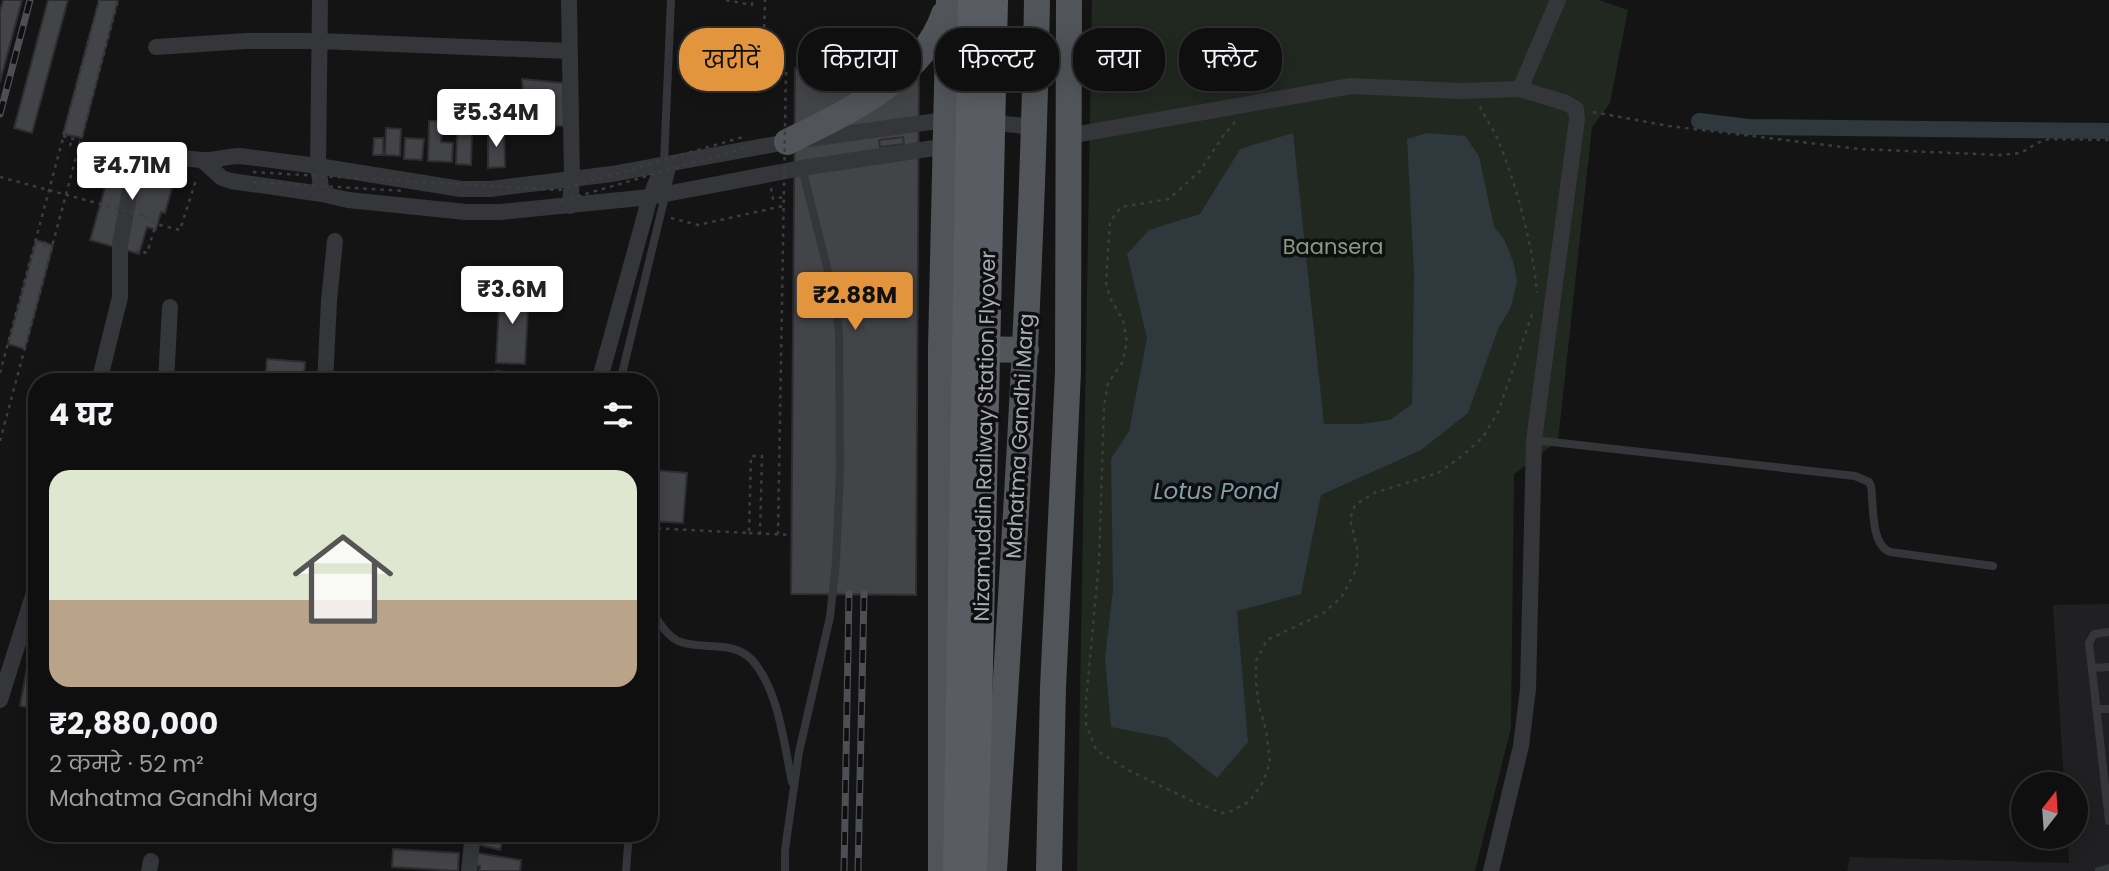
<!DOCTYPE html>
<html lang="hi">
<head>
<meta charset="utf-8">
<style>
	body { margin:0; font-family:Poppins,"Noto Sans Devanagari",sans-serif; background:#181819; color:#f1f3f6; height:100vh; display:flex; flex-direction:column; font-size:26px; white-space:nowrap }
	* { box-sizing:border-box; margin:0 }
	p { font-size:23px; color:#9b9c9f }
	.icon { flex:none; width:38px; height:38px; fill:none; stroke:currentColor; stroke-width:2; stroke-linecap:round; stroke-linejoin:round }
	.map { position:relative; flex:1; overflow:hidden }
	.drawer { position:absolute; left:28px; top:373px; width:630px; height:469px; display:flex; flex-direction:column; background:#0f0f10; border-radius:28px; box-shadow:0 4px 18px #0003,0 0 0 2px #2f2f30 }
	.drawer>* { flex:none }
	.hud { position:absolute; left:679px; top:28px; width:665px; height:63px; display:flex; gap:14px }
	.needle { width:46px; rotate:17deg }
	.tools { position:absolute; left:2011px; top:772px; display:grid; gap:14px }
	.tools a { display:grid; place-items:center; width:77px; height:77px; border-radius:50%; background:#0f0f10; box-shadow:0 4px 18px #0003,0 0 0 2px #2f2f30; font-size:35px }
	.price { position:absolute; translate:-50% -60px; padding:0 16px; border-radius:7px; background:#fff; color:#222; font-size:23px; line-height:46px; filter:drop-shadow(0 2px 4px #0008) }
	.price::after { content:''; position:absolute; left:50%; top:42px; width:21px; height:16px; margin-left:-10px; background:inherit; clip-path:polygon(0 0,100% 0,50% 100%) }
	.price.on { background:#e3953e; color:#111 }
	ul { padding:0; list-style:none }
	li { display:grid; align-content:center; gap:14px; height:371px; padding:0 21px }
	li span { display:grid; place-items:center; height:217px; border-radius:21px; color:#555 }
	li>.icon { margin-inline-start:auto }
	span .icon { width:126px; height:126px; fill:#fffc; stroke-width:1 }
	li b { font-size:30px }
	h2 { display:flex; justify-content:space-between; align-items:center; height:84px; padding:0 21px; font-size:30px }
	.tag { padding:0 24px; border-radius:28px; background:#0f0f10; box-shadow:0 4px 18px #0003,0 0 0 2px #2f2f30; font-size:24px; line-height:63px }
	.tag.on { background:#e3953e; color:#111 }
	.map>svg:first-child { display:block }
	.built { fill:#202022 }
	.green { fill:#202820 }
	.water { fill:#2e383d }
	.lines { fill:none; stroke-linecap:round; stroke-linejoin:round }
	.canal { stroke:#2e383d; stroke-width:16 }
	.building { fill:#434448; stroke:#2e2e31; stroke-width:2 }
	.path { stroke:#3b3d41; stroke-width:2.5; stroke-dasharray:3.5 5; stroke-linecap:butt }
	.service { stroke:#35363a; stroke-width:8 }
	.minor { stroke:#35363a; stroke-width:16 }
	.primary { stroke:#515459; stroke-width:26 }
	.trunk { stroke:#595c62; stroke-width:26 }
	.rail-casing { stroke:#4c4f53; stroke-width:7 }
	.rail { stroke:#0f0f10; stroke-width:4.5; stroke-dasharray:13; stroke-linecap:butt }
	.path-bridge { stroke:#3b3d41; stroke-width:2.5; stroke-dasharray:3.5 5; stroke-linecap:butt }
	.trunk-bridge { stroke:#595c62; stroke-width:26 }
	.labels { text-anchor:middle; stroke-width:7; stroke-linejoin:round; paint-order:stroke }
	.park-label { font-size:21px; fill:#819e7f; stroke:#0f0f10 }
	.street-label { font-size:21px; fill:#a6acb4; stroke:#0f0f10 }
	.water-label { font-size:23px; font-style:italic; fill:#809ead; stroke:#0f0f10 }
</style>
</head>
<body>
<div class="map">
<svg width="2109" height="871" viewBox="0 0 2109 871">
	<rect width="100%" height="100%" fill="#141415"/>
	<path class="built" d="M2109,604v267h-262l3,-14 219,6 -1,-26 8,-1v-52h-12l-11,-179z"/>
	<path class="green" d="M1092,0h507l29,10 -18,93 -18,24 -34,314 -44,33 -3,254 -36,143h-398z"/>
	<path class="water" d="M1293,133l31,291h37l29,-4 22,-16 2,-131 -7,-134 20,-6 38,3 14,20 15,70 11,15 9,23 3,18 -6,25 -13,22 -30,84 -47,37 -100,45 -20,99 -64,17 11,131 -31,36 -50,-40 -56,-11 -6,-69 8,-68 -2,-131 18,-28 18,-93 -20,-84 22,-24 51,-16 40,-65z"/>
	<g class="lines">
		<path class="canal" d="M1699,121l50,6 360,4"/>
	</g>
	<path class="building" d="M3,0h19l-22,82v-71z
		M48,0h20l-36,133 -18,-5z
		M99,0h19l-36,138 -19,-4z
		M795,68l124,1 -3,526 -125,-1z
		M522,79l41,4 1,43h-21l-3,-9 -16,1z
		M429,121h13l-1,21 12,1 -1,19 -24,-1z
		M386,128l15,1 -1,27 -15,-1z
		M488,130h16l1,37 -17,1z
		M457,132l15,1 -1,32 -15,-1z
		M903,137l1,7 -24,3 -1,-7z
		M374,138h9v17h-10z
		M405,138l19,1 -2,21 -18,-1z
		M115,153l62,17 -12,43 -4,-1 -5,18 -9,-3 -8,27 -49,-14z
		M36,240l17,5 -28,104 -17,-5z
		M500,287l29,2 -4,75 -29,-1z
		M267,359l38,3 -1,20h-39z
		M496,371l26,3 -1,8h-27z
		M654,470l33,3 -4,50 -32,-2 1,-13h-3v-24h4z
		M27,667l10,1v41l-17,-3z
		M479,833h25l-4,17 -24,-6z
		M393,849l66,4 -1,18 -66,-4z
		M477,853l44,7 -1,11h-41l1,-5 -5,-1z"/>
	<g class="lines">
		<path class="path" d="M726,0l26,5v-5
			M679,66l74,4
			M763,70l2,-70
			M1480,106c5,12 13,22 18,34 18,44 35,105 39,153
			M1593,112l76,14 190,23 142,6 20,-2 16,-10 12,-4 60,1
			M1235,122l-12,14 -23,35 -31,28 -48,8 -11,15 -4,61 4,15 13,22 4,22 -5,21 -14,20 -4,24 -5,154 -13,140v23l10,26 32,20 66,32 28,11 10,-2 18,-10 13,-19 7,-20 -4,-32 -7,-24 -3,-23v-22l11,-21 55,-26 19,-16 15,-28 2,-18 -8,-33 5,-14 19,-12 64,-20 24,-17 21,-19 15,-25 36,-103
			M63,136l17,5
			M70,146l2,-8
			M771,188l2,11 10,-2
			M145,216l11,8 24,6 17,-53
			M671,218l27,7 85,-19
			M35,243l17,5
			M44,245l2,-8
			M135,250l12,3 9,-29
			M0,373l100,-373
			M0,441l118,-441
			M649,528l100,5 2,-77h11l-2,78
			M749,533l43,2"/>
		<path class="service" d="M664,164l7,-164
			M620,382l53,-219
			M1534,440l321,36 14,6 2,4c3,19 -1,58 19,66l103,14
			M649,606c7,12 18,32 32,36 23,8 53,-2 71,18 27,30 32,85 40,122
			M2109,632l-15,2 -5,9 20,178
			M2092,668l17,-1
			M2097,709h12
			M626,871l3,-38
			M785,871v-21l14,-98 31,-135 6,-55 4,-92 -1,-137 -3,-30 -34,-135
			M2099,871l10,-3"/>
		<path class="minor" d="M320,0l-2,166 4,28
			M569,0l3,179 -2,27
			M156,47l90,-6h74l248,10
			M985,122l50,5
			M1068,136l283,-50 109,5 60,-2 38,-89
			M203,161l19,17 9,3 91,13 26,6 118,12h34l150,-15 152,-29 152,-23
			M99,382l21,-85v-52l15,-82c31,-14 36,-5 66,-3 13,1 26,-4 39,-4l78,10 143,23h29l122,-15 175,-32 165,-23
			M166,382l4,-75
			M325,382l4,-81 6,-60
			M599,382l51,-185 14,-33
			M0,700l37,-117
			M149,871l2,-10
			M469,871l4,-38
			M1491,871l30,-125 7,-57 6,-249 43,-321 -1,-10 -10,-6 -46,-14"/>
		<path class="primary" d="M787,142c57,-28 136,-64 157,-128
			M964,349l62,1
			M941,871v-523l8,-348
			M994,871c18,-290 38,-580 43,-871
			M1049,871l4,-183 15,-316 1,-372"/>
		<path class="trunk" d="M956,871l2,-117
			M974,871l4,-115"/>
		<g class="rail-casing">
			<path id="rail" d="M0,114l30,-114
				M844,871l5,-277
				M858,871l6,-277"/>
		</g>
		<use href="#rail" class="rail"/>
		<path class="path-bridge" d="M753,70l33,1 -8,463
			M253,172l306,18 184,-53
			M0,177l145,39
			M253,182l151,9
			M561,201l187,-54"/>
		<path class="trunk-bridge" d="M958,754l13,-754
			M978,756l17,-756"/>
	</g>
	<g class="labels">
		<g class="park-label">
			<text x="1333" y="254">Baansera</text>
		</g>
		<g class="street-label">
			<text transform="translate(985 436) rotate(-89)" y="7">Nizamuddin Railway Station Flyover</text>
			<text transform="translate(1020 436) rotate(-87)" y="7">Mahatma Gandhi Marg</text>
		</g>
		<g class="water-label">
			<text x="1216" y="499">Lotus Pond</text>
		</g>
	</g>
</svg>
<div class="tools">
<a><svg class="needle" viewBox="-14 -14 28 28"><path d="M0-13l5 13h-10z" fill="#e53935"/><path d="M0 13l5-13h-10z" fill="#9b9c9f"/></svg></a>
</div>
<b class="price" style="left:496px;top:149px">₹5.34M</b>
<b class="price" style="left:132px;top:202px">₹4.71M</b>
<b class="price" style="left:512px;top:326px">₹3.6M</b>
<b class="price on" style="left:855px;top:332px">₹2.88M</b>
<div class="hud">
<a class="tag on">खरीदें</a>
<a class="tag">किराया</a>
<a class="tag">फ़िल्टर</a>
<a class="tag">नया</a>
<a class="tag">फ़्लैट</a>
</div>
<section class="drawer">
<h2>4 घर<svg class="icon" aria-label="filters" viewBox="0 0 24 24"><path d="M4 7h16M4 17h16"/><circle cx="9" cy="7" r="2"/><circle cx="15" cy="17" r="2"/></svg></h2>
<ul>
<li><span style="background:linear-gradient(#dfe7d0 60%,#b9a48a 0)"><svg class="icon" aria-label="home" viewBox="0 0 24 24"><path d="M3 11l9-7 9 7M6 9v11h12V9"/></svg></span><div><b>₹2,880,000</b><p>2 कमरे · 52 m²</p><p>Mahatma Gandhi Marg</p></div></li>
</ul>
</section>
</div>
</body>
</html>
